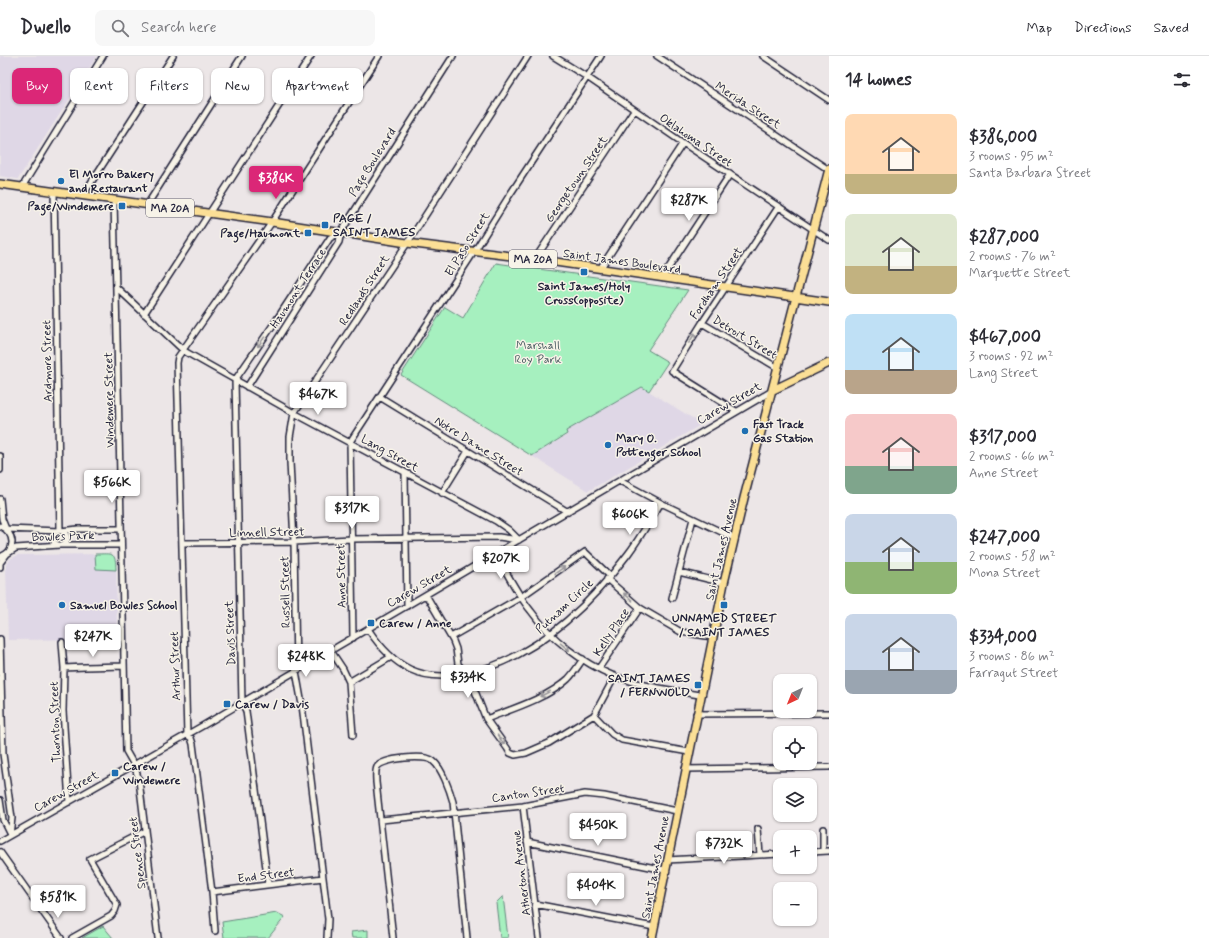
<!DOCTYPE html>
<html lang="en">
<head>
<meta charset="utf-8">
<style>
	body { margin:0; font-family:Mynerve,sans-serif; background:#f7f7f7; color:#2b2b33; height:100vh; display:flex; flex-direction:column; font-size:15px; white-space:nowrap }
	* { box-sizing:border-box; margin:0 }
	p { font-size:13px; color:#7c7c81 }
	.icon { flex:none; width:22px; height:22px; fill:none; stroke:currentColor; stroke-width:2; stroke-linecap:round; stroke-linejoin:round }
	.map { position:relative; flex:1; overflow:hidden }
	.sheet { display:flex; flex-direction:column; background:#fff; width:380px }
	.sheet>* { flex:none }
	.top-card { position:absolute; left:12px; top:12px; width:380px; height:36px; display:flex; gap:8px }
	.needle { width:26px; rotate:223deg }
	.controls { position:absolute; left:773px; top:618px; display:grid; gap:8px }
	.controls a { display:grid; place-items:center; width:44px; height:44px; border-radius:8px; background:#fff; box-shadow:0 1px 3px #0004; font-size:20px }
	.price { position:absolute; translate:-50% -34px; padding:0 9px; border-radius:4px; background:#fff; color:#222; font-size:13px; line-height:26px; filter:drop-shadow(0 1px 2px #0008) }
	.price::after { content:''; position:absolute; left:50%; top:24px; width:12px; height:9px; margin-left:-6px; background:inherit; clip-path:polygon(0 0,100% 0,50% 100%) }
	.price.on { background:#db2777; color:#fff }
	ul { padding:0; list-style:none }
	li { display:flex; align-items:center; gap:12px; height:100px; padding:0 16px }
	li span { display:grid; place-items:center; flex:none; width:112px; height:80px; border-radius:8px; color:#555 }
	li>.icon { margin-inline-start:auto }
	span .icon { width:48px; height:48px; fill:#fffc; stroke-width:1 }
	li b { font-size:17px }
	h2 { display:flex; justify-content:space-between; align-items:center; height:48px; padding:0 16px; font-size:17px }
	.tag { padding:0 14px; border-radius:8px; background:#fff; box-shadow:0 1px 3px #0004; font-size:14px; line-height:36px }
	.tag.on { background:#db2777; color:#fff }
	header { display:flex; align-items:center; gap:24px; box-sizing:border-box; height:56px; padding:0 20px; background:#fff; border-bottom:1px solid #e1e1e2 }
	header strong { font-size:19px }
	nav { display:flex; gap:22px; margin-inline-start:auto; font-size:14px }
	.search { width:280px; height:36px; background:#f7f7f7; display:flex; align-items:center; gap:10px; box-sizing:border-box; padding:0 14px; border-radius:8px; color:#7c7c81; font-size:15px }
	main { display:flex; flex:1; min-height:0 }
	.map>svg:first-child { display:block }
	.built { fill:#dfd7e6 }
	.green { fill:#a6f0bf; stroke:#64897d }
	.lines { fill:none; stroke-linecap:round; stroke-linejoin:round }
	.minor-casing { stroke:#22223b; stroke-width:8 }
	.major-casing { stroke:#22223b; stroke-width:10 }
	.minor { stroke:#f7f3e8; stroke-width:5 }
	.major { stroke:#fbdf96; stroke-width:7 }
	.oneway { stroke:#97959a }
	.poi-dot { fill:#1f6fb2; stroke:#f7f3e8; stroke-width:1.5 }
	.labels { text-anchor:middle; stroke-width:3; stroke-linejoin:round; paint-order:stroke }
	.shield { fill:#f7f3e8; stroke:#62616f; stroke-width:1 }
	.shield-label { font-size:11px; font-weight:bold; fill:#22223b }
	.street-label { font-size:12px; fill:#22223b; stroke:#f7f3e8 }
	.poi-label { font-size:12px; font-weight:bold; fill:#22223b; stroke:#f7f3e8; text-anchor:start }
	.park-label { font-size:12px; fill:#43565c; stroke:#f7f3e8 }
</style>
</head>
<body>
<header>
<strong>Dwello</strong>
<div class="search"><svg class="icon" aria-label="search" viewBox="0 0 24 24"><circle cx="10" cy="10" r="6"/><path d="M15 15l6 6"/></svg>Search here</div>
<nav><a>Map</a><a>Directions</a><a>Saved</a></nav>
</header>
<main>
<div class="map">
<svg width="829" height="882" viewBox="0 0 829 882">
	<rect width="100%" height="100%" fill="#ece6e7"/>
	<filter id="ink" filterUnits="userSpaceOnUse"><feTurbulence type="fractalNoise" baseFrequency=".025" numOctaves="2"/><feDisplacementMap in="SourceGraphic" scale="8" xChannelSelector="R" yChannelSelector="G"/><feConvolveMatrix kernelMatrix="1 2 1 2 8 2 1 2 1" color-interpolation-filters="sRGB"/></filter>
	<g filter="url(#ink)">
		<path class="built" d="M0,0h97l-79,123 -18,-3z
			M642,331l60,37 -114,67 -56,-35 35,-21 -2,-4z
			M109,498l6,2 1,4 1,79 -109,1 -2,-73 4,-8 8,-4z"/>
		<path class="green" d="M496,207l192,27 -40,60 20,12 -19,29 -7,-4 -76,44 1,3 -35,22 -131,-81 44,-68 18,11z
			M95,498c17,0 21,-3 21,16l-20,-1z
			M503,840l5,42h-8l-4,-35z
			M277,857l8,4 -17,21h-44l-2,-16z
			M103,870l10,12h-31z
			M368,874v8h-16l-1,-6z"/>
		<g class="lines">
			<g class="minor-casing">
				<path id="minor" d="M553,0l34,21 96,66 146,97
					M657,0l172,114
					M763,0l66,44
					M22,131l81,-131
					M54,135l6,340
					M83,139l90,-139
					M114,144l12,551 8,14 5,15 19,158
					M147,149l95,-149
					M535,203l99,-149
					M600,213l83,-126
					M662,222l68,-104
					M116,231l68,64 110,62 202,108 13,9 10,10
					M144,258l167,-258
					M702,267l76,45
					M247,331l92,-145 2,-10 112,-176
					M380,341l188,115
					M736,355l-64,-40 30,-48 77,-117
					M0,400v14
					M405,417l2,133
					M620,425l41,22 73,35
					M442,437l26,-42
					M0,443l2,20 4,10 54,2 18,-2h43
					M0,470c15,7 17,25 0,31
					M53 482a7 7 0 1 1 14 0a7 7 0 1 1-14 0Z
					M183,487l111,-1 57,-3 148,-2 19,3
					M496,498c11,19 21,40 35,57 20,28 51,52 83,65 28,10 57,14 86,19
					M0,511v-4l7,-9 9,-6 44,-3h61
					M679,516l45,11
					M607,523l33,29 41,24 31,5
					M426,539l27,46 3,8 2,15 13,17 15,38 21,29 3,5 5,2 11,-2 23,-10 45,-28 21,-39
					M672,542l21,-79
					M368,573c26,39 53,54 100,44 66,-14 120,-66 160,-119 12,-16 22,-34 33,-51
					M451,581l70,-40 64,-45 25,24
					M353,582l-3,-196 124,-190 35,-56 92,-140
					M0,583l3,115 9,64 -2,17
					M62,586l2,26 -1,43 6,91
					M331,595l12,18 6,13 4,53
					M64,612l21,-1 39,-1
					M599,612l41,-60
					M349,626l42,-25
					M696,658l133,-1
					M594,659l18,19 10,6 67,12
					M486,663c26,-10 62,-21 82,-40 6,-6 10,-13 15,-20
					M685,713l144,-2
					M0,744l3,20 7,14
					M523,750l16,132
					M381,764l142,-14 62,-12 19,2 73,15
					M758,773l2,26
					M823,773v22
					M0,785l204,-116 568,-334
					M527,786l138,28
					M0,796l61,86
					M810,796l19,-1
					M667,804l113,-6
					M268,828l-22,-173 -4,-8 -7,-323 40,-58 55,-84 10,-5
					M212,836l111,-14
					M535,848l119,23
					M215,875l-3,-39 -19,-148 -2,-6 -4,-3 -10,-372 1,-6 94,-135 107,-166
					M72,882l39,-22 4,-5 2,-6 -27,-46 55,-28
					M327,882l1,-19 -26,-214 -6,-34 -2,-129 -4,-80v-25l4,-24 118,-177 116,-180
					M393,882l-17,-156c0,-4 -1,-11 1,-15 6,-9 49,-13 56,-6 9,7 17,30 20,41l14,136"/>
			</g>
			<g class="major-casing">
				<path id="major" d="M0,128l272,38 135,21 128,16 294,43
					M773,334l56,-27
					M652,882l72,-355 20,-85 85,-329"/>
			</g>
			<use href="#minor" class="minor"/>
			<use href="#major" class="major"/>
		</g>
		<defs><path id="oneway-shaft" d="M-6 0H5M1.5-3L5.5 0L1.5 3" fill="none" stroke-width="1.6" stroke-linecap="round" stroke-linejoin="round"/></defs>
		<g class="oneway">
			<use href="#oneway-shaft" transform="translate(692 282) rotate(-58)"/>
			<use href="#oneway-shaft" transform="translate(261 286) rotate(125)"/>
			<use href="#oneway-shaft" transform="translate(560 514) rotate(-35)"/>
			<use href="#oneway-shaft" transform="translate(628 541) rotate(-139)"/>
			<use href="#oneway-shaft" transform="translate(565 591) rotate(40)"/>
			<use href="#oneway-shaft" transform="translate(545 638) rotate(153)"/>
			<use href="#oneway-shaft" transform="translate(501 684) rotate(54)"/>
		</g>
	</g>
	<g class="poi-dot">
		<circle cx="61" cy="125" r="4"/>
		<rect x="118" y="146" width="8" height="8" rx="2"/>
		<rect x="321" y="165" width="8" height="8" rx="2"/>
		<rect x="304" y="173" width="8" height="8" rx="2"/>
		<rect x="580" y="212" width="8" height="8" rx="2"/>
		<circle cx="745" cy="375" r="4"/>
		<circle cx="608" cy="389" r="4"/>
		<circle cx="62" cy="549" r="4"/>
		<rect x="720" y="545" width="8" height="8" rx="2"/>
		<rect x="367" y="563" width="8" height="8" rx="2"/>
		<rect x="694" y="625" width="8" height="8" rx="2"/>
		<rect x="223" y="644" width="8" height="8" rx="2"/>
		<rect x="111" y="713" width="8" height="8" rx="2"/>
	</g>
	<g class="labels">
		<g class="shield">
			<rect x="146" y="143" width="48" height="18" rx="3"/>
			<rect x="509" y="194" width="48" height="18" rx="3"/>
		</g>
		<g class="shield-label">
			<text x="170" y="156">MA 20A</text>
			<text x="533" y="207">MA 20A</text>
		</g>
		<g class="street-label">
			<text transform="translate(748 49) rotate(33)" y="4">Merida Street</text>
			<text transform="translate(696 84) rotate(34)" y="4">Oklahoma Street</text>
			<text transform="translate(372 106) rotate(-58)" y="4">Page Boulevard</text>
			<text transform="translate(576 123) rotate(-56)" y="4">Georgetown Street</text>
			<text transform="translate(467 188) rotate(-58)" y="4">El Paso Street</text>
			<text transform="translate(622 205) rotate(8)" y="4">Saint James Boulevard</text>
			<text transform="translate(716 227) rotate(-56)" y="4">Fordham Street</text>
			<text transform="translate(298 232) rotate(-57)" y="4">Haumont Terrace</text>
			<text transform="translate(364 234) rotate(-57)" y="4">Redlands Street</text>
			<text transform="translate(745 281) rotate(31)" y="4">Detroit Street</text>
			<text transform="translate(47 305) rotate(-91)" y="4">Ardmore Street</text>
			<text transform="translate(109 344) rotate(-91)" y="4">Windemere Street</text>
			<text transform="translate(729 347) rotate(-30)" y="4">Carew Street</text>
			<text transform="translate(479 390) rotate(32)" y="4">Notre Dame Street</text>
			<text transform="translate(390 397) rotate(29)" y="4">Lang Street</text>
			<text transform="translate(267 476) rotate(-1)" y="4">Linnell Street</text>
			<text transform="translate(63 480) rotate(-2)" y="4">Bowles Park</text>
			<text transform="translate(721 493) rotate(-77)" y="4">Saint James Avenue</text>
			<text transform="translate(341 520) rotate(-91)" y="4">Anne Street</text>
			<text transform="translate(419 530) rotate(-30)" y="4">Carew Street</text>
			<text transform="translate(285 536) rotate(-91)" y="4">Russell Street</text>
			<text transform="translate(564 550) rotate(-43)" y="4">Putnam Circle</text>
			<text transform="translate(611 576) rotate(-56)" y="4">Kelly Place</text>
			<text transform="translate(230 577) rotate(-92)" y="4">Davis Street</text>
			<text transform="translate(175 610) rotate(-92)" y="4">Arthur Street</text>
			<text transform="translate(55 666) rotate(-92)" y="4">Thornton Street</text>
			<text transform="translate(66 735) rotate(-29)" y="4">Carew Street</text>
			<text transform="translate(528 737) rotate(-8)" y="4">Canton Street</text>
			<text transform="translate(137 797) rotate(-97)" y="4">Spence Street</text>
			<text transform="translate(655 811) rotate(-79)" y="4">Saint James Avenue</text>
			<text transform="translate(521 817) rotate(-97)" y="4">Atherton Avenue</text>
			<text transform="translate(266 819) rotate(-7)" y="4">End Street</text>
		</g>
		<g class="poi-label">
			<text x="69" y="122">El Morro Bakery<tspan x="69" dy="14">and Restaurant</tspan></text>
			<text x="114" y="154" text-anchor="end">Page/Windemere</text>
			<text x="333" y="166">PAGE /<tspan x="333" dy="14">SAINT JAMES</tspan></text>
			<text x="300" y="181" text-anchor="end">Page/Haumont</text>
			<text x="584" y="234" text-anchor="middle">Saint James/Holy<tspan x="584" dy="14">Cross(opposite)</tspan></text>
			<text x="753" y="372">Fast Track<tspan x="753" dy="14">Gas Station</tspan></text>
			<text x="616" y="386">Mary O.<tspan x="616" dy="14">Pottenger School</tspan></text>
			<text x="70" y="553">Samuel Bowles School</text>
			<text x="724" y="566" text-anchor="middle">UNNAMED STREET<tspan x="724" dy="14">/ SAINT JAMES</tspan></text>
			<text x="379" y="571">Carew / Anne</text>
			<text x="690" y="626" text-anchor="end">SAINT JAMES<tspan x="690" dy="14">/ FERNWOLD</tspan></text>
			<text x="235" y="652">Carew / Davis</text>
			<text x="123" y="714">Carew /<tspan x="123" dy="14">Windemere</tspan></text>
		</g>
		<g class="park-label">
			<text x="538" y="293">Marshall<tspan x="538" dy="14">Roy Park</tspan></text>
		</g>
	</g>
</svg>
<div class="controls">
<a><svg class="needle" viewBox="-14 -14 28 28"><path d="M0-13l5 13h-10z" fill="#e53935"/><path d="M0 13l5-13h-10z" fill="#7c7c81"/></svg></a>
<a><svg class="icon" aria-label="locate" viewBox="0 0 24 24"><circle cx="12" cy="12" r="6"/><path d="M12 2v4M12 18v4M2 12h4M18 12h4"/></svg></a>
<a><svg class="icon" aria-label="layers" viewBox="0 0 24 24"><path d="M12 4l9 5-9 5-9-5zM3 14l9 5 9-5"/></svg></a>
<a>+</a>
<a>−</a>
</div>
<b class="price on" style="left:276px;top:144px">$386K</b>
<b class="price" style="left:689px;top:166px">$287K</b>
<b class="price" style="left:318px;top:360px">$467K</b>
<b class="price" style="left:112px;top:448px">$566K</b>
<b class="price" style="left:352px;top:474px">$317K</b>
<b class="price" style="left:630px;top:480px">$606K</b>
<b class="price" style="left:501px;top:524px">$207K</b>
<b class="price" style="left:93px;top:602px">$247K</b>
<b class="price" style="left:306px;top:622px">$248K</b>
<b class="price" style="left:468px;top:643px">$334K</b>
<b class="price" style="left:598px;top:791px">$450K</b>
<b class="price" style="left:724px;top:809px">$732K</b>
<b class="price" style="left:596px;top:851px">$404K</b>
<b class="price" style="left:58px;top:863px">$581K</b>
<div class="top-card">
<a class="tag on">Buy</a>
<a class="tag">Rent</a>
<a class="tag">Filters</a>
<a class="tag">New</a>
<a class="tag">Apartment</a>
</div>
</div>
<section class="sheet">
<h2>14 homes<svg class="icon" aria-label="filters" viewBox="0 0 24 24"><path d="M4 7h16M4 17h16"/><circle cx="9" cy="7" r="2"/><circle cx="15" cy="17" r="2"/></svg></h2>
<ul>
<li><span style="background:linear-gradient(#ffd9b3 75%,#c2b280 0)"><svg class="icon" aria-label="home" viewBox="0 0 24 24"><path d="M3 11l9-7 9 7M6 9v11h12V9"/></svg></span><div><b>$386,000</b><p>3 rooms · 95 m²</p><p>Santa Barbara Street</p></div></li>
<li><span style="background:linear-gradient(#dfe7d0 65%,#c2b280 0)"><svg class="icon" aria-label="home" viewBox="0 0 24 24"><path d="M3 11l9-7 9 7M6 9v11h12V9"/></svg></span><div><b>$287,000</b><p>2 rooms · 76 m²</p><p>Marquette Street</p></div></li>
<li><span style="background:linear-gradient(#bfe0f5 70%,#b9a48a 0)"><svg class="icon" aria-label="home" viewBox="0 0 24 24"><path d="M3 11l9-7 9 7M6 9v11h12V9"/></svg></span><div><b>$467,000</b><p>3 rooms · 92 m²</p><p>Lang Street</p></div></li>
<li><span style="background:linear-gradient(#f6c9c9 65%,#7fa58c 0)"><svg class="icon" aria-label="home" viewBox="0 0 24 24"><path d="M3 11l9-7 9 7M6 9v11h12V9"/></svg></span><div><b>$317,000</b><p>2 rooms · 66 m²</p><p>Anne Street</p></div></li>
<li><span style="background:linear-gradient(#c9d6e8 60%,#8fb573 0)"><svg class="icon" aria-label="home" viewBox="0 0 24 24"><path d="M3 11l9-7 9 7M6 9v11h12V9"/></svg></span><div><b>$247,000</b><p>2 rooms · 58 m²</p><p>Mona Street</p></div></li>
<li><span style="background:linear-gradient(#c9d6e8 70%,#9aa5b1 0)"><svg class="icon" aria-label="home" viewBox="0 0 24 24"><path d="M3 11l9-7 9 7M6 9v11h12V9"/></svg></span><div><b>$334,000</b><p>3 rooms · 86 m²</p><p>Farragut Street</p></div></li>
</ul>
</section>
</main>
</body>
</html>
